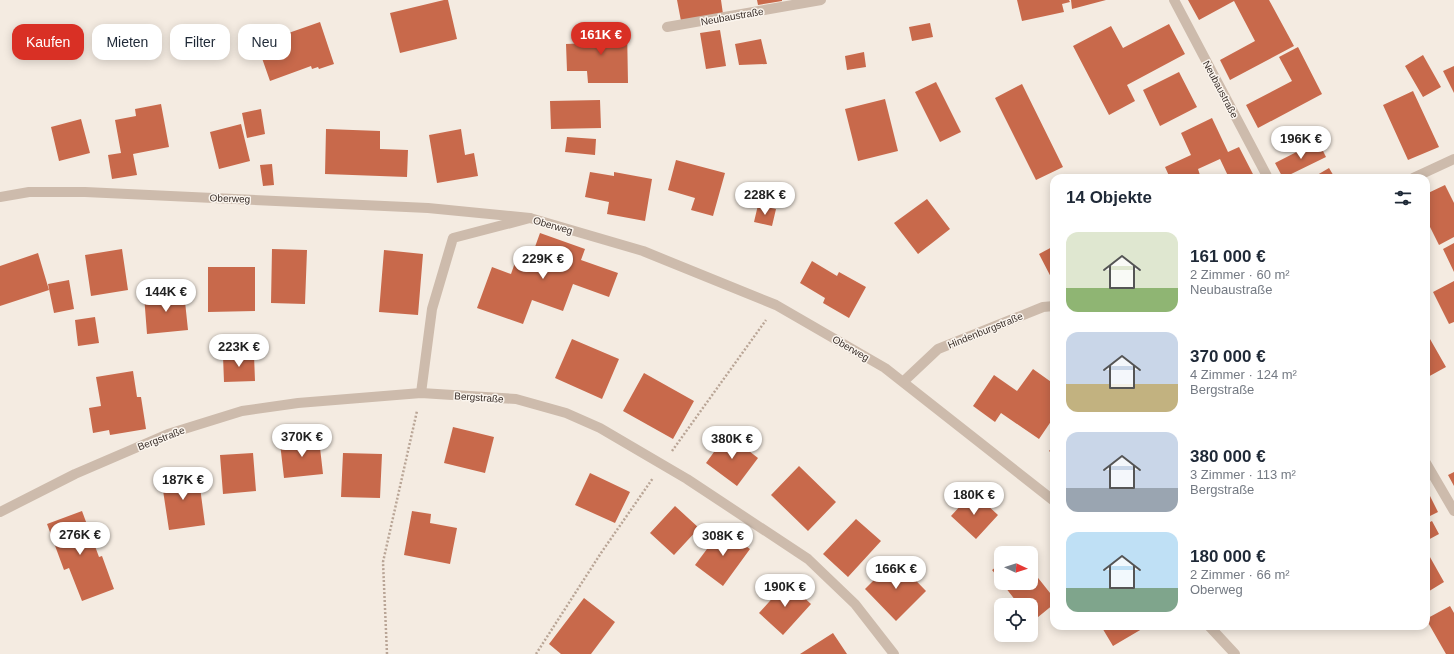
<!DOCTYPE html>
<html lang="de">
<head>
<meta charset="utf-8">
<style>
	body { margin:0; font-family:Helvetica,sans-serif; background:#f2f2f3; color:#1f2937; height:100vh; display:flex; flex-direction:column; font-size:15px; white-space:nowrap }
	* { box-sizing:border-box; margin:0 }
	p { font-size:13px; color:#747a83 }
	.icon { flex:none; width:22px; height:22px; fill:none; stroke:currentColor; stroke-width:2; stroke-linecap:round; stroke-linejoin:round }
	.map { position:relative; flex:1; overflow:hidden }
	.side { position:absolute; left:1050px; top:174px; width:380px; height:456px; display:flex; flex-direction:column; background:#fff; border-radius:12px; box-shadow:0 2px 10px #0003 }
	.side>* { flex:none }
	.guide { position:absolute; left:12px; top:24px; width:380px; height:36px; display:flex; gap:8px }
	.needle { width:26px; rotate:94deg }
	.fabs { position:absolute; left:994px; top:546px; display:grid; gap:8px }
	.fabs a { display:grid; place-items:center; width:44px; height:44px; border-radius:8px; background:#fff; box-shadow:0 2px 10px #0003; font-size:20px }
	.price { position:absolute; translate:-50% -34px; padding:0 9px; border-radius:14px; background:#fff; color:#222; font-size:13px; line-height:26px; filter:drop-shadow(0 1px 2px #0008) }
	.price::after { content:''; position:absolute; left:50%; top:24px; width:12px; height:9px; margin-left:-6px; background:inherit; clip-path:polygon(0 0,100% 0,50% 100%) }
	.price.selected { background:#d93025; color:#fff }
	ul { padding:0; list-style:none }
	li { display:flex; align-items:center; gap:12px; height:100px; padding:0 16px }
	li span { display:grid; place-items:center; flex:none; width:112px; height:80px; border-radius:12px; color:#555 }
	li>.icon { margin-inline-start:auto }
	span .icon { width:48px; height:48px; fill:#fffc; stroke-width:1 }
	li b { font-size:17px }
	h2 { display:flex; justify-content:space-between; align-items:center; height:48px; padding:0 16px; font-size:17px }
	.pill { padding:0 14px; border-radius:12px; background:#fff; box-shadow:0 2px 10px #0003; font-size:14px; line-height:36px }
	.pill.selected { background:#d93025; color:#fff }
	.map>svg:first-child { display:block }
	.building { fill:#c8694b }
	.lines { fill:none; stroke-linecap:round; stroke-linejoin:round }
	.path { stroke:#b9a596; stroke-width:2.5; stroke-dasharray:2 2; stroke-linecap:butt }
	.lane { stroke:#cdbbac; stroke-width:10 }
	.street { stroke:#cdbbac; stroke-width:10 }
	.labels { text-anchor:middle; stroke-width:3; stroke-linejoin:round; paint-order:stroke }
	.street-label { font-size:10px; fill:#3b302b; stroke:#fbf5ee }
</style>
</head>
<body>
<div class="map">
<svg width="1454" height="654" viewBox="0 0 1454 654">
	<rect width="100%" height="100%" fill="#f4ebe1"/>
	<path class="building" d="M444,0h4l9,39 -57,14 -10,-40z
		M677,0h44l2,14 -42,7z
		M757,0h25v1l-24,4z
		M1017,0h52l1,2 -8,2 2,8 -42,9z
		M1071,0h35l-34,9z
		M1188,0h81l25,46 -64,34 -10,-20 35,-19 -21,-40 -35,19z
		M320,22l14,42 -15,5 -1,-2 -6,2 -1,-3 -41,15 -13,-37z
		M930,23l3,14 -21,4 -3,-14z
		M1169,24l16,30 -58,31 8,16 -26,14 -36,-69 38,-20 12,22z
		M627,28l1,55h-40l-1,-12h-20l-1,-27 21,-1v-14z
		M720,30l6,36 -20,3 -6,-36z
		M761,39l6,25 -28,1 -4,-21z
		M1298,47l24,47 -64,34 -12,-23 46,-24 -13,-24z
		M864,52l2,15 -19,3 -2,-14z
		M1423,55l18,32 -18,10 -18,-31z
		M1454,66v27l-11,-22z
		M1179,72l18,35 -37,19 -17,-36z
		M936,82l25,50 -21,10 -25,-50z
		M1022,84l41,83 -27,13 -41,-82z
		M1413,91l26,56 -31,13 -25,-55z
		M885,99l13,52 -40,10 -13,-52z
		M600,100l1,28 -50,1 -1,-28z
		M161,104l8,43 -36,7 4,21 -25,4 -4,-24 13,-2 -6,-33 21,-4 -1,-7z
		M261,109l4,25 -18,4 -5,-25z
		M1212,118l16,34 11,-5 16,31h-26l-9,-19 -22,10 3,9h-31l-5,-11 26,-12 -10,-22z
		M81,119l9,34 -31,8 -8,-34z
		M241,124l9,37 -31,8 -9,-37z
		M326,129l54,2v18l28,1 -1,27 -82,-3z
		M461,129l4,26 9,-2 4,23 -41,7 -8,-48z
		M567,137l29,2 -1,16 -30,-3z
		M1318,141l8,16 -43,21 -8,-15z
		M676,160l49,13 -12,43 -22,-6 4,-12 -27,-8z
		M272,164l2,21 -11,1 -3,-21z
		M1329,168l6,10h-23z
		M590,172l24,4v-4l38,7 -7,42 -38,-7 2,-12 -24,-5z
		M1445,185l9,18v34l-15,8 -13,-26v-25z
		M927,199l23,30 -32,25 -24,-31z
		M758,205l18,4 -4,17 -18,-4z
		M540,233l45,16 -4,11 37,13 -9,24 -36,-13 -10,27 -31,-11 -9,24 -46,-16 15,-41 19,7 7,-20 13,4z
		M1454,243v29l-11,-23z
		M1054,246v37l-15,-29z
		M122,249l6,41 -37,6 -6,-41z
		M272,249l35,1 -2,54 -34,-1z
		M384,250l39,4 -5,61 -39,-3z
		M38,253l11,37 -49,16v-40z
		M812,261l25,15 2,-4 27,15 -17,31 -26,-15 2,-5 -25,-15z
		M208,267h47v44l-47,1z
		M69,280l5,29 -20,4 -6,-29z
		M1454,281v41l-5,2 -16,-32z
		M184,292l4,38 -41,4 -3,-39z
		M95,317l4,26 -21,3 -3,-26z
		M1426,332l20,35 -20,11z
		M572,339l47,20 -17,40 -47,-21z
		M254,355l1,26 -31,1 -1,-26z
		M1033,369l21,15v23l-2,3 2,1v6l-15,22 -38,-26 -6,9 -22,-16 21,-31 23,16z
		M133,371l4,26h4l5,32 -36,6 -1,-5 -16,3 -4,-25 12,-2 -5,-29z
		M644,373l50,28 -21,38 -50,-28z
		M453,427l41,10 -9,36 -41,-10z
		M727,434l31,24 -21,28 -31,-23z
		M319,439l4,35 -39,4 -4,-35z
		M1054,445v10l-5,-4z
		M253,453l3,38 -33,3 -3,-39z
		M343,453l39,1 -2,44 -39,-1z
		M799,466l37,36 -28,29 -37,-36z
		M198,472l7,53 -36,5 -8,-53z
		M1454,472v14l-6,-11z
		M590,473l40,19 -15,31 -40,-18z
		M1426,488l12,24 -12,6z
		M973,492l25,23 -22,24 -25,-23z
		M675,506l24,22 -25,27 -24,-22z
		M82,511l17,46 3,-1 12,33 -32,12 -13,-33 -5,2 -17,-46z
		M412,511l19,3 -1,9 27,5 -7,36 -46,-9z
		M856,519l25,22 -33,36 -25,-23z
		M1432,521l7,13 -13,7v-17z
		M722,529l28,20 -27,37 -28,-21z
		M1426,550l18,32 -18,11z
		M895,559l31,32 -30,30 -31,-32z
		M1001,563v18l-9,-11z
		M1031,569l23,29v6l-22,18 -1,-17h-12l-17,-22h29z
		M787,582l24,22 -28,31 -24,-22z
		M584,598l31,24 -24,32h-30l-12,-10z
		M1450,606l4,7v41h-8l-20,-35z
		M1101,626h46l-34,20z
		M833,633l14,21h-47z"/>
	<g class="lines">
		<path class="path" d="M672,451l94,-131
			M387,654l-4,-92 34,-151
			M536,654l65,-101 52,-75"/>
		<path class="lane" d="M421,393l11,-84 21,-71 77,-20"/>
		<path class="street" d="M1174,0l94,178
			M667,27l154,-27
			M1413,178l41,-19
			M0,197l29,-5h56l343,16 102,10 113,33 133,54 109,63 169,133
			M904,381l34,-32 105,-42 11,-1
			M1426,463l28,48
			M0,512l75,-38 93,-40 74,-23 56,-8 123,-10 95,6 50,14 34,15 87,51 121,80 47,45 39,50
			M1209,626l26,28"/>
	</g>
	<g class="labels">
		<g class="street-label">
			<text transform="translate(732 16) rotate(-10)" y="4">Neubaustraße</text>
			<text transform="translate(1221 89) rotate(62)" y="4">Neubaustraße</text>
			<text transform="translate(230 198) rotate(2)" y="4">Oberweg</text>
			<text transform="translate(553 225) rotate(16)" y="4">Oberweg</text>
			<text transform="translate(985 330) rotate(-22)" y="4">Hindenburgstraße</text>
			<text transform="translate(851 348) rotate(30)" y="4">Oberweg</text>
			<text transform="translate(479 397) rotate(4)" y="4">Bergstraße</text>
			<text transform="translate(161 438) rotate(-21)" y="4">Bergstraße</text>
		</g>
	</g>
</svg>
<div class="fabs">
<a><svg class="needle" viewBox="-14 -14 28 28"><path d="M0-13l5 13h-10z" fill="#e53935"/><path d="M0 13l5-13h-10z" fill="#747a83"/></svg></a>
<a><svg class="icon" aria-label="locate" viewBox="0 0 24 24"><circle cx="12" cy="12" r="6"/><path d="M12 2v4M12 18v4M2 12h4M18 12h4"/></svg></a>
</div>
<b class="price selected" style="left:601px;top:56px">161K €</b>
<b class="price" style="left:1301px;top:160px">196K €</b>
<b class="price" style="left:765px;top:216px">228K €</b>
<b class="price" style="left:543px;top:280px">229K €</b>
<b class="price" style="left:166px;top:313px">144K €</b>
<b class="price" style="left:239px;top:368px">223K €</b>
<b class="price" style="left:302px;top:458px">370K €</b>
<b class="price" style="left:732px;top:460px">380K €</b>
<b class="price" style="left:183px;top:501px">187K €</b>
<b class="price" style="left:974px;top:516px">180K €</b>
<b class="price" style="left:80px;top:556px">276K €</b>
<b class="price" style="left:723px;top:557px">308K €</b>
<b class="price" style="left:896px;top:590px">166K €</b>
<b class="price" style="left:785px;top:608px">190K €</b>
<div class="guide">
<a class="pill selected">Kaufen</a>
<a class="pill">Mieten</a>
<a class="pill">Filter</a>
<a class="pill">Neu</a>
</div>
<section class="side">
<h2>14 Objekte<svg class="icon" aria-label="filters" viewBox="0 0 24 24"><path d="M4 7h16M4 17h16"/><circle cx="9" cy="7" r="2"/><circle cx="15" cy="17" r="2"/></svg></h2>
<ul>
<li><span style="background:linear-gradient(#dfe7d0 70%,#8fb573 0)"><svg class="icon" aria-label="home" viewBox="0 0 24 24"><path d="M3 11l9-7 9 7M6 9v11h12V9"/></svg></span><div><b>161 000 €</b><p>2 Zimmer · 60 m²</p><p>Neubaustraße</p></div></li>
<li><span style="background:linear-gradient(#c9d6e8 65%,#c2b280 0)"><svg class="icon" aria-label="home" viewBox="0 0 24 24"><path d="M3 11l9-7 9 7M6 9v11h12V9"/></svg></span><div><b>370 000 €</b><p>4 Zimmer · 124 m²</p><p>Bergstraße</p></div></li>
<li><span style="background:linear-gradient(#c9d6e8 70%,#9aa5b1 0)"><svg class="icon" aria-label="home" viewBox="0 0 24 24"><path d="M3 11l9-7 9 7M6 9v11h12V9"/></svg></span><div><b>380 000 €</b><p>3 Zimmer · 113 m²</p><p>Bergstraße</p></div></li>
<li><span style="background:linear-gradient(#bfe0f5 70%,#7fa58c 0)"><svg class="icon" aria-label="home" viewBox="0 0 24 24"><path d="M3 11l9-7 9 7M6 9v11h12V9"/></svg></span><div><b>180 000 €</b><p>2 Zimmer · 66 m²</p><p>Oberweg</p></div></li>
</ul>
</section>
</div>
</body>
</html>
